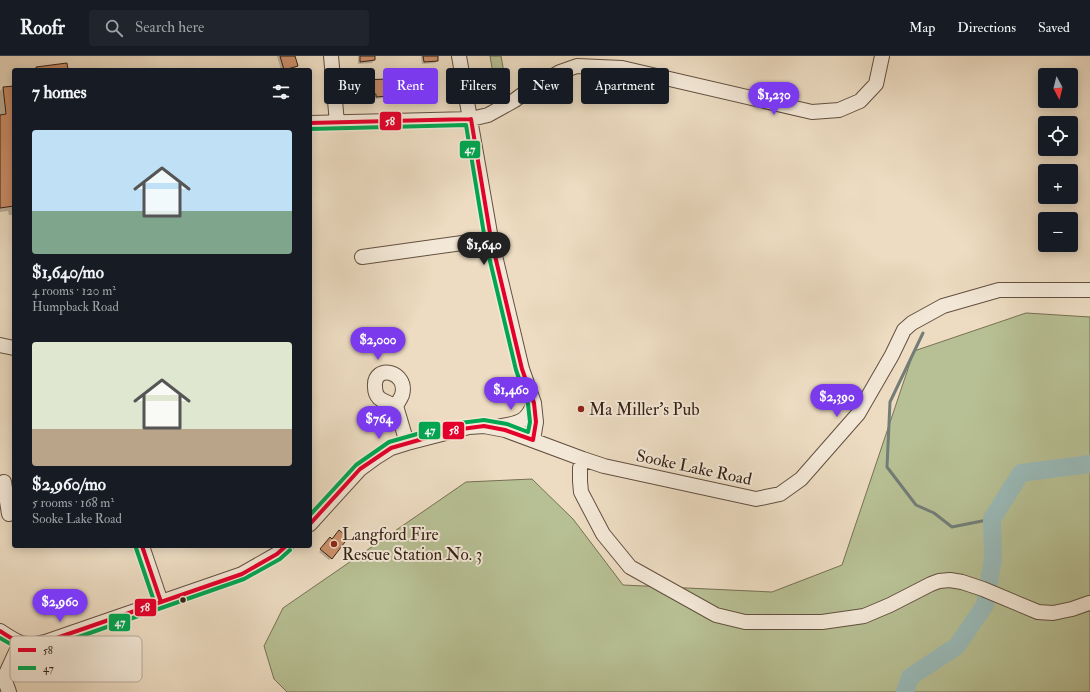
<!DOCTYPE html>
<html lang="en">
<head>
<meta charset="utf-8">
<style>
	body { margin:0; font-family:"IM FELL Double Pica",serif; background:#20242c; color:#f1f3f6; height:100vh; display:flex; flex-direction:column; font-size:15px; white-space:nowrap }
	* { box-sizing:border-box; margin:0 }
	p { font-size:13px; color:#9ea1a6 }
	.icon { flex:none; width:22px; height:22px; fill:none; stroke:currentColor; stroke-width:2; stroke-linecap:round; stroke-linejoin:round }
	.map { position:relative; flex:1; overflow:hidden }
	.drawer { position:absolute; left:12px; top:12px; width:300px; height:480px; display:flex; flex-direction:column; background:#171b24; border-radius:4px; box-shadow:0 2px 10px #0003 }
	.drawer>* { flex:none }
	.guide { position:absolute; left:324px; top:12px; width:380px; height:36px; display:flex; gap:8px }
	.needle { width:26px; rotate:173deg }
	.tools { position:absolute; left:1038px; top:12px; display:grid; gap:8px }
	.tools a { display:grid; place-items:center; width:40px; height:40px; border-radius:4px; background:#171b24; box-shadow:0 2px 10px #0003; font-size:20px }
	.price { position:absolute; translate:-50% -34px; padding:0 9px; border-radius:14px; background:#7c3aed; color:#fff; font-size:13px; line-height:26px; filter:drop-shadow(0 1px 2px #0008) }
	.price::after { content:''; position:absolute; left:50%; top:24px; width:12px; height:9px; margin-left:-6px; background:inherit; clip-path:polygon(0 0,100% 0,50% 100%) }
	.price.current { background:#222; color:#fff }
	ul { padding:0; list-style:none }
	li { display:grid; align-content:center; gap:8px; height:212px; padding:0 20px }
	li span { display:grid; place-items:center; height:124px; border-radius:4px; color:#555 }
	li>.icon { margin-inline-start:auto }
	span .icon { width:72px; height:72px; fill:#fffc; stroke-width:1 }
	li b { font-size:17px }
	h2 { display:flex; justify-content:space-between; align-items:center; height:48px; padding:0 20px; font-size:17px }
	.pill { padding:0 14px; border-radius:4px; background:#171b24; box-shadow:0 2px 10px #0003; font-size:14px; line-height:36px }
	.pill.current { background:#7c3aed; color:#fff }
	header { display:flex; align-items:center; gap:24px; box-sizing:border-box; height:56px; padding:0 20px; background:#171b24; border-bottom:1px solid #363941 }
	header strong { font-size:19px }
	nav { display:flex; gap:22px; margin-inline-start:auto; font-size:14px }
	.search { width:280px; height:36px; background:#20242c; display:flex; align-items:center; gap:10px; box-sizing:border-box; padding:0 14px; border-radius:4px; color:#9ea1a6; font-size:15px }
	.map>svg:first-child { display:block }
	.green { fill:#b7c094; stroke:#767054 }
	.shadow { fill:#0003 }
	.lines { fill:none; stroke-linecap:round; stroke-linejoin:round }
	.stream { stroke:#727d77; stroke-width:3 }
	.river { stroke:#9abab8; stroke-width:18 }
	.building { fill:#cd906b; stroke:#352115 }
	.minor-casing { stroke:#635040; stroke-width:16 }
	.minor { stroke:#f3e8d7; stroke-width:14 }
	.bus-1-casing { stroke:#f3e8d7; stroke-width:7 }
	.bus-2-casing { stroke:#f3e8d7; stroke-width:7 }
	.bus-1 { stroke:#e4002b; stroke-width:4 }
	.bus-2 { stroke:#00a651; stroke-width:4 }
	.poi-dot { fill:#8f2418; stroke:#f3e8d7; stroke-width:1.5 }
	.bus-dot { fill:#352115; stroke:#f3e8d7; stroke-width:1.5 }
	.labels { text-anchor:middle; stroke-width:4; stroke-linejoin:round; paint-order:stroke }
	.poi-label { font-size:17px; fill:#352115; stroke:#f3e8d7; text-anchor:start }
	.street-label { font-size:17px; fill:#352115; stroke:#f3e8d7 }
	.key { fill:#f3e8d7; stroke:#baac9d; stroke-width:1 }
	.key-label { font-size:11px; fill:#352115 }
	.line-badge { stroke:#f3e8d7; stroke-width:1.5 }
	.badge-label { font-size:11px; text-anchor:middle; font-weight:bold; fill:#fff }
</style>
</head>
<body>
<header>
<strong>Roofr</strong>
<div class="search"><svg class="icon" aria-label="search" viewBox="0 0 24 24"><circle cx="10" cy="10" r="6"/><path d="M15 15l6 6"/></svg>Search here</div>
<nav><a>Map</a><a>Directions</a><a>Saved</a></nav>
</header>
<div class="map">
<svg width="1090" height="636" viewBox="0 0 1090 636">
	<rect width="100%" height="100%" fill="#eddcc2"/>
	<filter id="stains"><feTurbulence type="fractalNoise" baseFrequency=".005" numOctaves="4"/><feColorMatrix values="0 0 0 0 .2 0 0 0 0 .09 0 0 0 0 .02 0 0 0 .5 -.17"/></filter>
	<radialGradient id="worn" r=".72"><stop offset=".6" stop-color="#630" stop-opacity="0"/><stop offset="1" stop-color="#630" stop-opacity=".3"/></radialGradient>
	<path class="green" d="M490,0h11l5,28 -12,-4z
		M1026,257l64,4v375h-803l-13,-13 -10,-33 19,-38 183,-126 66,-3 41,40 50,66 149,7 70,-27 72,-214z"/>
	<path class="shadow" d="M277,0h17l3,10 -2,2 -6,2h-8z
		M358,0h16v4l-2,3 -14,1z
		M421,0h16v5l-2,2 -13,1z
		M362,25l25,15 -3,2 -10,1v-3l-10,1v-7l-5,1v-7z
		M310,28l2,11 -2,2z
		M14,31v128h-5l-1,-4 -8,1v-121l3,-3z
		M327,485l5,17 -3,2 -10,-8z"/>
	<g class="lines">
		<path class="stream" d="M923,277l-33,69 -3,65 29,38 18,8 18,14 40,-8"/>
		<path class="river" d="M905,636l5,-15 47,-31 28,-41 8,-46 -1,-40 29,-46 69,-9"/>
	</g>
	<path class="building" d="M280,0h15l3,10 -14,4z
		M360,0h15v4l-15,2z
		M423,0h15v5l-14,1z
		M67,7l1,7h-32v-3z
		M387,23l1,17 -12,1v-3l-9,1 -1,-7 -5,1v-9z
		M14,30v124v-4l-14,2v-93l6,-1 -3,-27z
		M339,474l9,8 -16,21 -12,-10 10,-12 2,2z"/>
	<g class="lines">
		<g class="minor-casing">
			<path id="minor" d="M331,0l6,67
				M459,0l32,183 31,130 12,34 2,19 -3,18
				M310,67l161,-4 17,-4 27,-15 12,-9 33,-19 17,-6 45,2 190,44 27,-2 21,-9 16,-17 6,-28
				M362,201l129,-18
				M0,289l14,3
				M396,350c-5,-2 -12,-4 -17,-8 -3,-3 -4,-7 -4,-11 -2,-24 34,-16 27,8 -1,3 -4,7 -6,11l11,37
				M497,371c20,-4 29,-3 37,-24
				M583,403l-3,9v13l1,11 22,42 27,33 86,48 29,7h77l42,-6 26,-11 41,-21 8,-3 11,-1 12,2 21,7 55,23 15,1 19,-4 17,-6
				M4,426l5,32
				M310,468l50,-55 15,-11 16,-10 16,-5 62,-16 15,-1 21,4 78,29 21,7 152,33 24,-5 21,-15 57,-65 34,-59 12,-25 8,-7 31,-17 56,-16h91
				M142,490l19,56
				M0,575c17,11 24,17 45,11l197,-68 35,-20 9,-8
				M9,636l-5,-14 16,-35"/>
		</g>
		<use href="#minor" class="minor"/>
		<g class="bus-1-casing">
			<path id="bus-1" d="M310,67l161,-4
				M310,468l50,-55 31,-21 63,-18 30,-4 21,4 28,10 3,-18 -2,-19 -12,-34 -31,-130 -20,-120
				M142,490l19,56
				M0,575c16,11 25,16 45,11l197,-68 35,-20 9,-8"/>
		</g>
		<g class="bus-2-casing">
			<path id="bus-2" d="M310,459l46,-50 33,-23 63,-18 32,-4 23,4 21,8 2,-10 -2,-18 -12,-34 -31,-130 -19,-115 -156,4
				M136,492l19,56
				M0,582c16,10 28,14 47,10l197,-69 36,-20 10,-9"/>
		</g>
		<use href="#bus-1" class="bus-1"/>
		<use href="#bus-2" class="bus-2"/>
	</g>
	<g class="poi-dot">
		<circle cx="581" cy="353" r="4"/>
		<circle cx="334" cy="488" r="4"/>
	</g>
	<circle class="bus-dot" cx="183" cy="544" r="3.5"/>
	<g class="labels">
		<g class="poi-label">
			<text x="589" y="359">Ma Miller’s Pub</text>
			<text x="342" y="484">Langford Fire<tspan x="342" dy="20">Rescue Station No. 3</tspan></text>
		</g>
		<g class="street-label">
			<text transform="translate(694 411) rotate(12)" y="6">Sooke Lake Road</text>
		</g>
	</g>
	<rect x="10" y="580" width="132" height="46" rx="6" class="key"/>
	<rect x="18" y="592" width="18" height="4" fill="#e4002b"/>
	<rect x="18" y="610" width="18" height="4" fill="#00a651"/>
	<g class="key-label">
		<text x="43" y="598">58</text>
		<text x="43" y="616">47</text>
	</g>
	<g class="line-badge">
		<rect x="379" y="55" width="23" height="20" rx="4" fill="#e4002b"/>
		<rect x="459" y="84" width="22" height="19" rx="4" fill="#00a651"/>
		<rect x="442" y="365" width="23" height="19" rx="4" fill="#e4002b"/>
		<rect x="418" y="365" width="23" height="19" rx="4" fill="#00a651"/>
		<rect x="134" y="542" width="23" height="19" rx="4" fill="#e4002b"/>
		<rect x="108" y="557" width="23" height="19" rx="4" fill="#00a651"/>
	</g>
	<g class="badge-label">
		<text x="390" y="69">58</text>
		<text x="470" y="97">47</text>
		<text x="454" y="378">58</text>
		<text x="430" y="378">47</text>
		<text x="145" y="555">58</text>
		<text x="120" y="570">47</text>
	</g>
	<rect width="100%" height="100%" filter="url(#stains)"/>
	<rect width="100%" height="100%" fill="url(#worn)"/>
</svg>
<div class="tools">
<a><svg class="needle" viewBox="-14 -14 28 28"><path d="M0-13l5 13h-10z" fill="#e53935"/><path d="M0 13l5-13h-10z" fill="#9ea1a6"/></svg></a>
<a><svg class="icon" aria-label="locate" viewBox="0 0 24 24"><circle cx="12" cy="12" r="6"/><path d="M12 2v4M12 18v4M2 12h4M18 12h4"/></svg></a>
<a>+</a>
<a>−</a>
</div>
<b class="price" style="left:774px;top:60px">$1,230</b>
<b class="price current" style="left:484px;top:210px">$1,640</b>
<b class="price" style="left:378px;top:305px">$2,000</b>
<b class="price" style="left:511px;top:355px">$1,460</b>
<b class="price" style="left:837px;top:362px">$2,390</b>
<b class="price" style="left:379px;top:384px">$764</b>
<b class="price" style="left:60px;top:567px">$2,960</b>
<div class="guide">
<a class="pill">Buy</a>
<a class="pill current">Rent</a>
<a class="pill">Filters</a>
<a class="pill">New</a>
<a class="pill">Apartment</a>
</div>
<section class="drawer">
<h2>7 homes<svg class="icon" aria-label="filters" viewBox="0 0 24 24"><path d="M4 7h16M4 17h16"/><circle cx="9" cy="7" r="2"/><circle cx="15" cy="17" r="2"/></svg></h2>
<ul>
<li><span style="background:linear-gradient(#bfe0f5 65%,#7fa58c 0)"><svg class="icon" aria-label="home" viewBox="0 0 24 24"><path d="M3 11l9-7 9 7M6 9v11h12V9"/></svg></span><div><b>$1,640/mo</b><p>4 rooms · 120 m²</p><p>Humpback Road</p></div></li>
<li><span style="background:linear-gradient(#dfe7d0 70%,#b9a48a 0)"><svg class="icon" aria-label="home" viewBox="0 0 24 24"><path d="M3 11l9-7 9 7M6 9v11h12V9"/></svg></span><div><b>$2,960/mo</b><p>5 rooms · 168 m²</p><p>Sooke Lake Road</p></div></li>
</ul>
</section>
</div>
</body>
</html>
